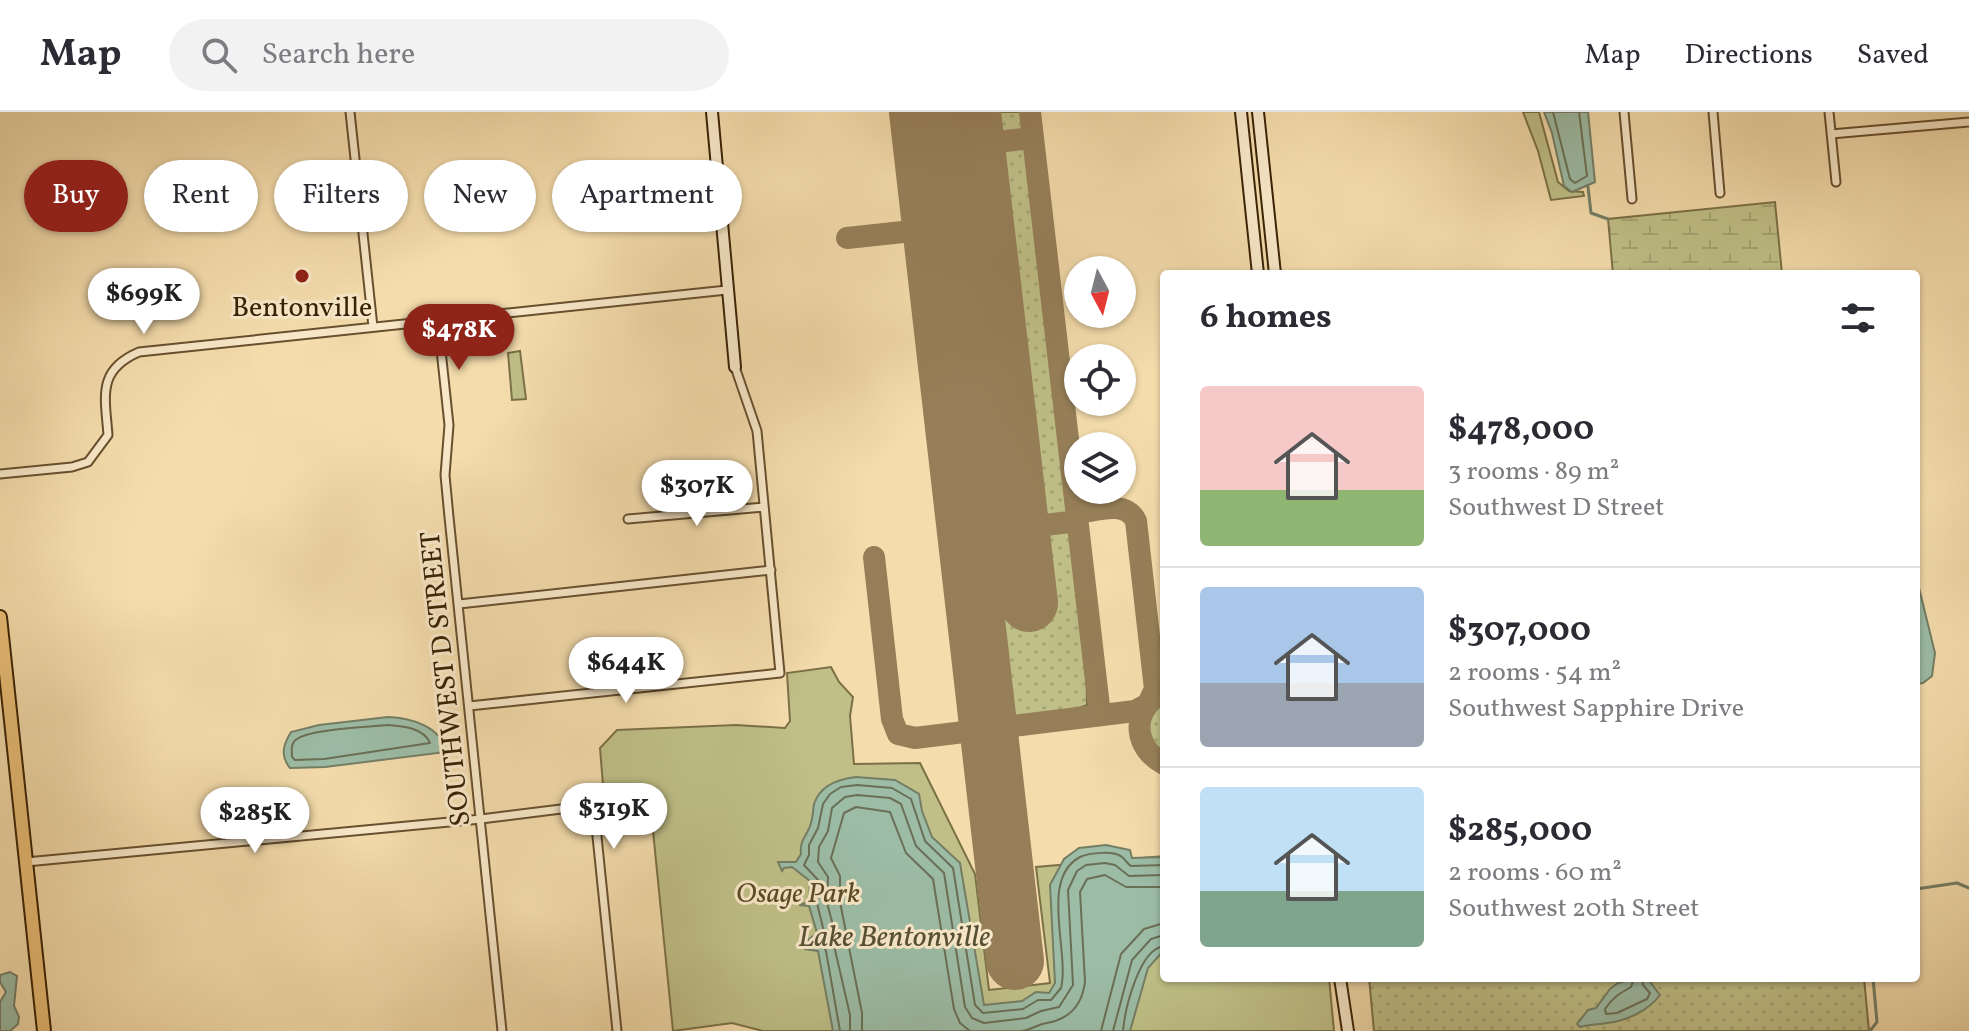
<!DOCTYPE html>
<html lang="en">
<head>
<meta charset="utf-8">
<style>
	body { margin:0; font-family:Vollkorn,serif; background:#f2f2f3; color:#2b2b33; height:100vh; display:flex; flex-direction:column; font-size:30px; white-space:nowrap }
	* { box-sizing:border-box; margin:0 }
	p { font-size:26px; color:#7c7c81 }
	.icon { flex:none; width:44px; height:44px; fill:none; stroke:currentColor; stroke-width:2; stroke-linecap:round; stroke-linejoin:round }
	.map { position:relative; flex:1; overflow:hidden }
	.drawer { position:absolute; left:1160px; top:158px; width:760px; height:712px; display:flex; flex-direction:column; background:#fff; border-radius:8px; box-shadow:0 2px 6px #0004 }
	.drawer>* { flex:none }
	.top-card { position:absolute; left:24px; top:48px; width:760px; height:72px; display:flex; gap:16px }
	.needle { width:52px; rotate:173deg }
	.controls { position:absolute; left:1064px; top:144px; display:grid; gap:16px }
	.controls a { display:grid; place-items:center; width:72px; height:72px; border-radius:50%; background:#fff; box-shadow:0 2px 6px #0004; font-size:40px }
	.price { position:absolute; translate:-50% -68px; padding:0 18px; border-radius:28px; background:#fff; color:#222; font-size:26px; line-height:52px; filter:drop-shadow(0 2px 4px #0008) }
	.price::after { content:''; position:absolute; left:50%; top:48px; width:24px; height:18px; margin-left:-12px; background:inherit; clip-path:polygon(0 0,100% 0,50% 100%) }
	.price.selected { background:#8f2418; color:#fff }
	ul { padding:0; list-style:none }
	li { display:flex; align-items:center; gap:24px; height:200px; padding:0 40px }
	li+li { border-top:2px solid #e1e1e2 }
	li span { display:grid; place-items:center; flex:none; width:224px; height:160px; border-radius:8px; color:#555 }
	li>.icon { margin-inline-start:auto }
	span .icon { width:96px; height:96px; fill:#fffc; stroke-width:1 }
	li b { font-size:34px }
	h2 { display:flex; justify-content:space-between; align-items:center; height:96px; padding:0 40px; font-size:34px }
	.chip { padding:0 28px; border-radius:36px; background:#fff; box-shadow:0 2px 6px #0004; font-size:28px; line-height:72px }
	.chip.selected { background:#8f2418; color:#fff }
	header { display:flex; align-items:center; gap:48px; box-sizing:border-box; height:112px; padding:0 40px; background:#fff; border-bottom:2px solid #e1e1e2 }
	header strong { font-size:38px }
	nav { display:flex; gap:44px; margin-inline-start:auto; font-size:28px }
	.search { width:560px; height:72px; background:#f2f2f3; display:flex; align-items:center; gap:20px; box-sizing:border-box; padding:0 28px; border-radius:44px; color:#7c7c81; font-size:30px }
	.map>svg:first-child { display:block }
	.grass { fill:url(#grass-dots); stroke:#7c7046; stroke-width:2 }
	.wetland { fill:url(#wetland-marsh); stroke:#7c7046; stroke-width:2 }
	.park { fill:#bfbf87; stroke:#7c7046; stroke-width:2 }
	.water { fill:#9cbca6; stroke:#747e65; stroke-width:2 }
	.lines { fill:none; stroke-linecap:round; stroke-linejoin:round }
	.shore { stroke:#6a6f55; stroke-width:2 }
	.stream { stroke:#747e65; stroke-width:3 }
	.taxiway { stroke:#967f58; stroke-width:22 }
	.runway { stroke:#967f58; stroke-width:58 }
	.street-casing { stroke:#68502e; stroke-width:11 }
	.secondary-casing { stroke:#392204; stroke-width:14 }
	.primary-casing { stroke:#392204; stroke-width:16 }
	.street { stroke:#f8e8c9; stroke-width:7 }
	.secondary { stroke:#f8e8c9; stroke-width:10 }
	.primary { stroke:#eabe76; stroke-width:12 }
	.poi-dot { fill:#8f2418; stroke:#f8e8c9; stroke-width:3 }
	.labels { text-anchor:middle; stroke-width:6; stroke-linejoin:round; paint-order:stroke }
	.poi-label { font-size:28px; fill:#392204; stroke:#f8e8c9 }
	.street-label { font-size:28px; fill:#392204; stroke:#f8e8c9 }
	.park-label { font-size:28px; font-style:italic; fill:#5a4925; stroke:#f8e8c9 }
	.water-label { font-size:30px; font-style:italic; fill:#575035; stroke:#f8e8c9 }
</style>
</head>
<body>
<header>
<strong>Map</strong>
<div class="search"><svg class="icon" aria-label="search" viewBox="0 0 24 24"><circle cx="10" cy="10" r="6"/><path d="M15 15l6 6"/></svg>Search here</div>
<nav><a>Map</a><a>Directions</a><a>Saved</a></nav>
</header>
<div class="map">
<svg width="1969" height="919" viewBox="0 0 1969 919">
	<defs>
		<pattern id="grass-dots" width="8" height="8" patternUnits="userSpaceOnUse" patternTransform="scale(2)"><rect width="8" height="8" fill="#bfbf87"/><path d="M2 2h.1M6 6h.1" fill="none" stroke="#a5a473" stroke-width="1.8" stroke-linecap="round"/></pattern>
		<pattern id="wetland-marsh" width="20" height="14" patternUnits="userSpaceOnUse" patternTransform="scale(2)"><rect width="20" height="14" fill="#bfbf87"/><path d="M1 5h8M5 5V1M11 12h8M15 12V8" fill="none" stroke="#a5a473"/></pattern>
	</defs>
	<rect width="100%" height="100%" fill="#f4dcac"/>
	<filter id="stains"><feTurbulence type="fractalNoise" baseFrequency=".0025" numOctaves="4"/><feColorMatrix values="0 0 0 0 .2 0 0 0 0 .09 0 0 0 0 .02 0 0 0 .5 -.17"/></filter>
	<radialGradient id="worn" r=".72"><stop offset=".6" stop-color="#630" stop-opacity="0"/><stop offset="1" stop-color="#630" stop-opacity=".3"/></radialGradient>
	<path class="grass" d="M930,0h93l63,542 1,51c-17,7 -60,21 -76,9 -8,-7 -12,-26 -15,-36z
		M1164,588v56l-11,-8 -7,-20 7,-20z
		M1369,866h495l5,53h-495z"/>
	<path class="wetland" d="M1775,90l7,72h-169l-5,-55z"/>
	<path class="park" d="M1523,0h16l19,70 11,9 14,1 1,4 -33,4 -13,-49z
		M520,239l6,48 -14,1 -4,-47z
		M831,555l8,15 14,15 -3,19 4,48 66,-1 55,111 14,116 61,-7 -14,-116 128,-11v122h165l5,53h-571l-31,-8 -59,8 -22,-220 -5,-5 -41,4 -5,-62 17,-18 119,-5 49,3 5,-7 -3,-48z"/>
	<path class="water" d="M1544,0h44l7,70 -23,10 -8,-6 -12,-53z
		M1916,472l3,4 16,65 -3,23 -9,7 -7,1z
		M388,605c23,1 53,9 58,35l-121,15 -35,1c-10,-12 -7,-23 1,-36l28,-7z
		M856,665l39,3 24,14 3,17 10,26 28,26 24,142 38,-4 14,-9 13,1 6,-10 -5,-98 14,-26 15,-11 27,-3 24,5 2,8 32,-1v93l-16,18 -18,63h-297l-15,-80 -13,-2 -2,-5 14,-11 -8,-27 -10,-1 10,-3 1,-21 -18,-14 -8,1 -2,3 -4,-9h18l5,-8c-2,-14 7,-19 10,-31 2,-6 2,-13 3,-19 6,-19 25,-25 42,-27z
		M10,860l7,4 -3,30 5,11 -1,7 -8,7h-10v-29l6,-10 -6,-10v-7z
		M1638,866h9l13,17c-11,15 -33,26 -53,28 -10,2 -17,1 -27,4l-3,-3 11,-14 8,-2 14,-19 8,-6z"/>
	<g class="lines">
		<path class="shore" d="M1553,0l17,67 5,4 12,-7 -8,-64
			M388,613c15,1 36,3 42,18l-106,16 -29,1 -3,-3c0,-6 -2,-14 5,-18 15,-10 71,-12 91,-14z
			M1634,866l-3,9c-12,7 -18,10 -26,22l1,5 11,-1 30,-14 3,-6 -7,-8 -1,-7
			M840,919l-14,-80 -5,-9 3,-10 -7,-29 1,-23 -14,-15 5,-10v-10l9,-17 5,-24 7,-10 11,-7 16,-2 35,3 19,11 14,42 28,27 22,137 8,8 40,-4 15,-9h13l10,-12c9,-36 -22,-109 19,-131 9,-4 34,-7 42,0 4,3 5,7 9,9l33,-1
			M850,919v-16l-17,-74 1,-12 -7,-26 1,-26 -10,-15 1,-15 9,-16 4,-23 13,-11 12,-2 33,3 11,6 15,42 28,27 21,134 7,11 12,5 42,-5 15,-7 18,-4 14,-22 -5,-95 9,-19 9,-6 19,-2 10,2 14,11 35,-1
			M862,919v-18l-22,-111v-26l-9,-18 13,-45 12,-6 34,5 16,41 27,26 21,130 6,14 10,8
			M1022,919c9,-1 16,-7 25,-8 22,-4 35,-17 38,-41l-5,-90 7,-13 18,-4 21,12h38
			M1101,919l20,-77 23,-25 20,-6
			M1113,919l19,-71 19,-21 13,-4
			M1123,919c2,-22 16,-82 41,-85"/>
		<path class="stream" d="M1588,75l3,26 17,6
			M1916,777l41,-6 12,5
			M1870,919l7,-9 -4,-44"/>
		<path class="taxiway" d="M1030,0l70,603
			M976,32l57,-6
			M847,126l84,-9
			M1020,416l58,-7
			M874,445l18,162 6,15 17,4 220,-27 13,-7 7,-15 -19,-168c-10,-22 -40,-10 -59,-8
			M1152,588c-22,21 -13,51 12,64"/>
		<path class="runway" d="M918,0l97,849
			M972,0l57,491"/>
		<g class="street-casing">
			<path id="street" d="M350,0l23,215
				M1624,0l8,87
				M1713,0l7,81
				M1829,0l7,70
				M1831,22l138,-12
				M438,210l11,103 -4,50 4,42 53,514
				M0,362l72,-7 16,-5 20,-27c-3,-39 -11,-65 31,-83l588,-62
				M628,407l136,-12
				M459,492l312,-34
				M469,594l311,-33 -23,-242 -22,-64
				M26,750l455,-43 104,-13 10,11 22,214"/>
		</g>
		<g class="secondary-casing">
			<path id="secondary" d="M712,0l23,255
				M1241,0l17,162
				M1258,0l17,162
				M1340,866l8,53"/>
		</g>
		<g class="primary-casing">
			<path id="primary" d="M0,505l44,414"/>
		</g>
		<use href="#street" class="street"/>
		<use href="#secondary" class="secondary"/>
		<use href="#primary" class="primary"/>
	</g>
	<circle class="poi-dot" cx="302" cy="164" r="8"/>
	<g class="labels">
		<g class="poi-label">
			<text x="302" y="204">Bentonville</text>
		</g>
		<g class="street-label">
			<text transform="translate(444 567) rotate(-96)" y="10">SOUTHWEST D STREET</text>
		</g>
		<g class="park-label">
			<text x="798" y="790">Osage Park</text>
		</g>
		<g class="water-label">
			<text x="894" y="834">Lake Bentonville</text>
		</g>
	</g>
	<rect width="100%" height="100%" filter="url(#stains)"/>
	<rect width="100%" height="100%" fill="url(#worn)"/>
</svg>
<div class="controls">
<a><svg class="needle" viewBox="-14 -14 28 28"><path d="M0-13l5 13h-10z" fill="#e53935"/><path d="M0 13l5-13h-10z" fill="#7c7c81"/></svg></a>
<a><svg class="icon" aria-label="locate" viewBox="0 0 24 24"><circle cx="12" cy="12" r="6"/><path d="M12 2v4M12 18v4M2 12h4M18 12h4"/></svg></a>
<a><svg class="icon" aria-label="layers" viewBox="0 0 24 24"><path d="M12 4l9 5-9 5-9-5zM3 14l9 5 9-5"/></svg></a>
</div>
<b class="price" style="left:144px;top:224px">$699K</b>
<b class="price selected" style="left:459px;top:260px">$478K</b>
<b class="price" style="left:697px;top:416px">$307K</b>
<b class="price" style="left:626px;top:593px">$644K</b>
<b class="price" style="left:614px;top:739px">$319K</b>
<b class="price" style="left:255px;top:743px">$285K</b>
<div class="top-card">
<a class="chip selected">Buy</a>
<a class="chip">Rent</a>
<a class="chip">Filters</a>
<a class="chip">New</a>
<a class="chip">Apartment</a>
</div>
<section class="drawer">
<h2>6 homes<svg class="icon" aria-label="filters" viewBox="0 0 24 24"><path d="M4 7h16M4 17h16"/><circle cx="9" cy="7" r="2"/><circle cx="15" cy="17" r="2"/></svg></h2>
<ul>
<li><span style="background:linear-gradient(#f6c9c9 65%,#8fb573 0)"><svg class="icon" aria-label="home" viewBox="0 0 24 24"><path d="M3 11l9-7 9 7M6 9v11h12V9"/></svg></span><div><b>$478,000</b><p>3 rooms · 89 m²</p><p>Southwest D Street</p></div></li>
<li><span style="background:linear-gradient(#a9c7e8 60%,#9aa5b1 0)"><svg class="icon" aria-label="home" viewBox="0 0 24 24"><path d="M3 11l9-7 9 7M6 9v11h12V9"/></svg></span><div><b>$307,000</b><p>2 rooms · 54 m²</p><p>Southwest Sapphire Drive</p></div></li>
<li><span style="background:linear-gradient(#bfe0f5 65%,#7fa58c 0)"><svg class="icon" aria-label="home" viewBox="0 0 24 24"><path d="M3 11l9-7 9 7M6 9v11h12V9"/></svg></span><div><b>$285,000</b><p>2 rooms · 60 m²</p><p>Southwest 20th Street</p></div></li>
</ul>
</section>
</div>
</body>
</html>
